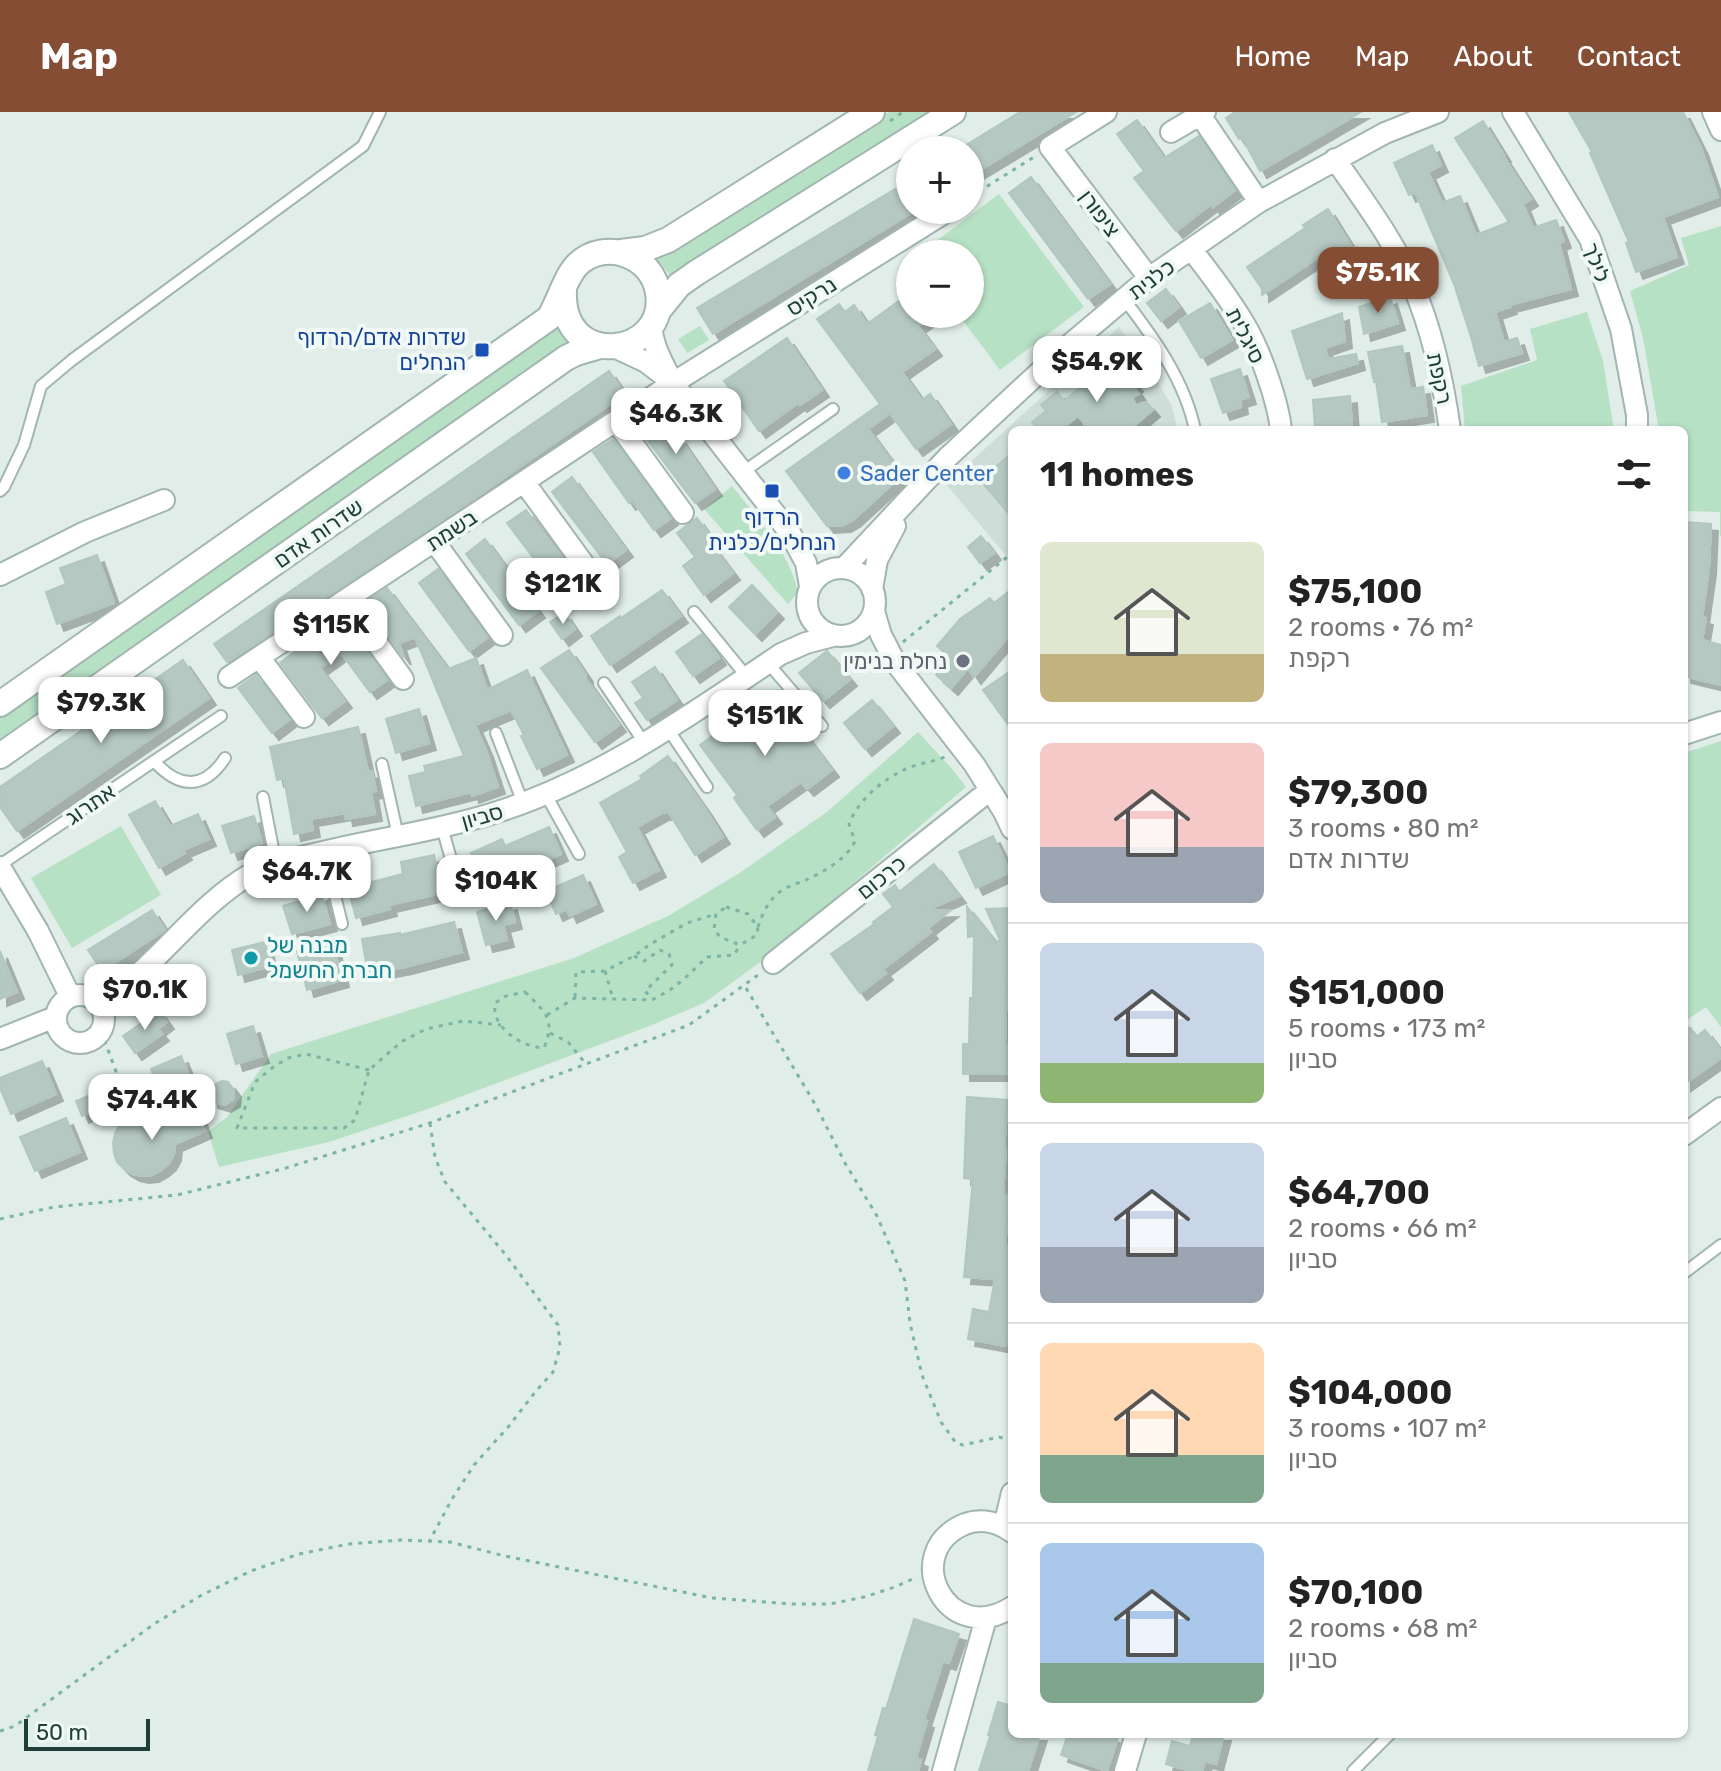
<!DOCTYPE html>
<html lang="en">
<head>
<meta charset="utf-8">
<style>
	body { margin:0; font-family:Rubik,"Noto Sans Hebrew",sans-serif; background:#f2f2f2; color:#222; height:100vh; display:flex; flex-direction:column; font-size:30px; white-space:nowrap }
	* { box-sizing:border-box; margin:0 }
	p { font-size:26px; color:#767676 }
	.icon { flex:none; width:44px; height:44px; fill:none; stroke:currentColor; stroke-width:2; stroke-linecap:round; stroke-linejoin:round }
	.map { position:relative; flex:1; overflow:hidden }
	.panel { position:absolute; left:1008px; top:314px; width:680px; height:1312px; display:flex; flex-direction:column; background:#fff; border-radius:12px; box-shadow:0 2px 6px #0004 }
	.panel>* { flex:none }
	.tools { position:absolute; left:896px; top:24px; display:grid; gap:16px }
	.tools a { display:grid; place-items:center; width:88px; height:88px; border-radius:50%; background:#fff; box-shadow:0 2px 6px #0004; font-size:40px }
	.scale { position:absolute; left:24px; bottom:20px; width:126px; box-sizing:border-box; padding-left:8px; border:4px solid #1e3f38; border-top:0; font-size:22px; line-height:28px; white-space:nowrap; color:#1e3f38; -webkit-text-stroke:6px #f0f9f5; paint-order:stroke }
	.price { position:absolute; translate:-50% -68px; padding:0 18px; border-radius:16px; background:#fff; color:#222; font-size:26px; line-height:52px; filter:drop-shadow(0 2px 4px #0008) }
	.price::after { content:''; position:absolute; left:50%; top:48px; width:24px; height:18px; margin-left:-12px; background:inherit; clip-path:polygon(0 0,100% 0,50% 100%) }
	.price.on { background:#854d34; color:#fff }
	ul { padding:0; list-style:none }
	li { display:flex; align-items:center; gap:24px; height:200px; padding:0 32px }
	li+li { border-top:2px solid #e0e0e0 }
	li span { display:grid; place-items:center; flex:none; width:224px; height:160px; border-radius:12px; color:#555 }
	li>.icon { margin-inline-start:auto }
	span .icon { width:96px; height:96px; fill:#fffc; stroke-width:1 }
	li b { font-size:34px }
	h2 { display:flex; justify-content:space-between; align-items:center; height:96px; padding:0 32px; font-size:34px }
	header { display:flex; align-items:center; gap:48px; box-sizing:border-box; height:112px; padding:0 40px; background:#854d34; color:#fff }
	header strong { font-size:38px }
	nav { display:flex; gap:44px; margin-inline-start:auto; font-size:28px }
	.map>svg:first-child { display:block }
	.built { fill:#ceddd7 }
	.green { fill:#b6e1c4 }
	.building { fill:#b5c8c1; stroke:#b1c7bf; stroke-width:2; filter:url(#shadow) }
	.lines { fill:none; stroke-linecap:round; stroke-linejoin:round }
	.service-casing { stroke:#a2b5b0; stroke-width:14 }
	.minor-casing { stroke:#a2b5b0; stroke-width:24 }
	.tertiary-casing { stroke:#a2b5b0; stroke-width:28 }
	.path { stroke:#7cb4a6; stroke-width:3; stroke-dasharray:4 6; stroke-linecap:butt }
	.service { stroke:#fff; stroke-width:10 }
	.minor { stroke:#fff; stroke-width:20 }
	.tertiary { stroke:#fff; stroke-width:24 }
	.transit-dot { fill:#1a4fb4; stroke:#f0f9f5; stroke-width:3 }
	.shop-dot { fill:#3f7fe0; stroke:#f0f9f5; stroke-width:3 }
	.worship-dot { fill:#6b7280; stroke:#f0f9f5; stroke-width:3 }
	.culture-dot { fill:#0f9aa8; stroke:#f0f9f5; stroke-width:3 }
	.labels { text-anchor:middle; stroke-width:8; stroke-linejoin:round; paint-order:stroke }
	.street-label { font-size:22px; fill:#1e3f38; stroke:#f0f9f5 }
	.transit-label { font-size:22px; fill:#164399; stroke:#f0f9f5; text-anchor:end }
	.shop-label { font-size:22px; fill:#366cbe; stroke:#f0f9f5; text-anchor:start }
	.worship-label { font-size:22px; fill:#5b616d; stroke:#f0f9f5; text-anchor:end }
	.culture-label { font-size:22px; fill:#0d838f; stroke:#f0f9f5; text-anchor:start }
</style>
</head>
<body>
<header>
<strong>Map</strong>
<nav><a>Home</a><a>Map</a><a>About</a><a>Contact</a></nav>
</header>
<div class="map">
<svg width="1721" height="1659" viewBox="0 0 1721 1659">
	<defs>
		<filter id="shadow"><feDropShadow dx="7" dy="7" stdDeviation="0" flood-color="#0004"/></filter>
	</defs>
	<rect width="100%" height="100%" fill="#e0ede8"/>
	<path class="built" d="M1119,215l20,25 32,52 7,26h-166v133l-66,-79z"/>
	<path class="green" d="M889,0h48l-264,167 -20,-25 20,-7z
		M999,82l85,113 -84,63 -42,-56h12v-60h-51z
		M1721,114v310h-1v-24l-36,-1v-81h-25l-16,-92 -13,-47 59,-26 -8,-27z
		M1587,200l16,49 11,69h-149l-4,-44 76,-26 -7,-31z
		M554,210l18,22 -572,400v-32z
		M700,214l9,14 -22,13 -9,-14z
		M732,374c25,32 57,65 66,106l-10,12 -84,-95z
		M918,620l35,38 13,17 -207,176 -55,40 -57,24 -222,83 -96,32 -110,25 -11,-35 19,-15 44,-63 303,-96 94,-42 73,-44 86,-60z
		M1721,629v286l-15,-20 -22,15v-269z
		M121,714l40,69 -89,53 -41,-70z"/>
	<path class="building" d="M1020,0h56l-106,64v-26h-12z
		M1235,0h126l-101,59 -18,-34 -3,2 -13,-21z
		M1569,0h114l18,36 17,49 -55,20 14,40 -41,15 -10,-29 3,-1 -39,-89 2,-1z
		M1137,8l27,38 35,-22 36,54 -22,17 -2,-3 -35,27 -42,-53 10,-7 -27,-37z
		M1483,9l21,34 -1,1 28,43 -8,5 10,24 23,-8 8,21 -5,2 12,46 -62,16 1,2 -15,5 9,30 13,-4 5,15 -43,13 -8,-29 -17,-53 -39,-92 -6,3 -15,-32 38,-18 9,20 -13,7 14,31 18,-7 16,39 33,-13 -54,-84z
		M1031,65l79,107 -22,15 -79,-106z
		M910,68v30h6l-203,124 -16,-26z
		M1328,97l25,40 4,-2 13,24 -30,17 -18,-33 -60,40v-6l-15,-22 58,-39 -2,-3z
		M1166,177l13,18 -18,14 -14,-18z
		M910,181v21h25l-17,12 17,23 -33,23 20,28 8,-6 21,30 -35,25 -26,-36 -22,16 34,46 -49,45 -9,5 -17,1 -41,-55 94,-67 -63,-85 22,-15 6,8 9,-7 13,19z
		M1390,185l8,26 -34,11 -5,-27z
		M1210,191l22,37 -31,18 -22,-37z
		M1342,201l3,28 -20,7 3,11 28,-5 2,9 -51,16 -15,-48z
		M787,226l35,52 -22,15 -2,-2 -39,28 -35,-50z
		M1402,234l8,43 13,-2 4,28 -45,7 -6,-41 -2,1 -6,-30z
		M1115,247l21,26 -2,2 5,7 -7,4 4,7 10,-3 7,8 -24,20h-39l-12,-14 -18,14h-22l-6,-8 14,-11 -5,-6 16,-13 7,9z
		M1240,257l9,28 -9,3 1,7 -18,6 -12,-34z
		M609,259l16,23 -169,117 -229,151 -13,-18z
		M1350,284l2,30 -37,3 -2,-29z
		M656,298l21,28 2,-1 36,52 -20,14 -60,-79z
		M613,327l58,79 -17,12 -22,-30 -3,3 -36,-51z
		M1012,341v64l-32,-37z
		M572,365l54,73 -19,14 -55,-72z
		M526,398l54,71 -19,13 -54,-71z
		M697,406l11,15 -3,3 28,37 -29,22 -21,-29 12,-9 -18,-24z
		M1684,410l27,2 -2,44 -7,49 4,1 -4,22 19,5v40l-37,-9z
		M981,424l13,17 -14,10 -12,-16z
		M485,427l53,72 -19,14 -53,-71z
		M97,443l17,48 -57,21 -11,-32 20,-8 -6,-16z
		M438,457l50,68 -19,14 -50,-68z
		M752,473l25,27 -22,22 -26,-27z
		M387,476l61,81 28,-11 11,32 40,-20 40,85 -30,14 -16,-33 3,-1 -13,-25 -36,15 11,25 12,37 -26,9 -1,-4 -55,14 -7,-30 17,-4 -2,-6 40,-10 -49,-119 -16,6 5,15 -40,-55z
		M1012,477v43l-38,45 -6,-9 -17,20 -15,-13 14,-17 -13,-12 23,-27 30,-21 4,5z
		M662,478l19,26 -71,49 -19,-29 29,-20 1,2z
		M564,501l11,16 -13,10 -12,-17z
		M344,507l43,61 -17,12 -29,-39 -21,15 25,33 -23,17 -42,-55 22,-17 2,2z
		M702,522l17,24 -26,18 -17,-24z
		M569,538l17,25v4l33,46 -24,17 -54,-74z
		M827,539l23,28 -27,22 -24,-28z
		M183,548l26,38 -192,133 -17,-24v-20z
		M655,555l22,33 -30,20 -12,-17 8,-5 -11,-16z
		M1012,558v60l-29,-40z
		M256,563l34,44 -18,14 -34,-45z
		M779,579l23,31 -4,3 34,45 -25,19 -6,-7 -34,24 8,11 -18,13 -23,-32 3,-3 -37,-50 30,-22 2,4z
		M872,588l21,26 -28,23 -21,-26z
		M419,597l10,34 -33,10 -10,-34z
		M358,615l10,45 4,-1 4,20 -5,1 4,22 -29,5 -1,-6 -34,6 2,11 -19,4 -10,-56 -7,2 -7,-33z
		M668,644l38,54 17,27 -28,18 -27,-44 -3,2 -1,-1 -27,15 22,43 -26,13 -14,-26 8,-5 -27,-49 42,-24 -2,-3z
		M155,689l15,25 28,-12 11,25 -26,11 2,3 -26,15 -30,-53z
		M254,704l8,27 -31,10 -9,-27z
		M549,715l12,27 -75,32 -15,-33 31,-14 3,7z
		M993,724l17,36 -34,16 -17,-36z
		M434,743l8,38 -53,12 1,4 -34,9 -8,-30 55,-14 -2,-12z
		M934,752l25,32 -34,15 26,-1 -23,18 3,4 -48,37 3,4 -26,20 -29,-39 43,-30 -1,-2 20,-15 -10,-13 12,-9 4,7z
		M583,763l13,29 -26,12 -3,-7 -11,5 -10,-23z
		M321,782l9,30 -38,10 -9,-28z
		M510,791l5,19 -12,3 4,15 -21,5 -9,-33z
		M967,795l29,36 4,-3 -14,-31 24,-1 2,74h-5l-2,62h2v30h-44v-30h6l1,-46h3l1,-62 -6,1z
		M152,798l13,20 -63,41 -14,-21z
		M454,810l8,30 -57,15 -37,7 -6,-35 38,-6v2z
		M265,830l6,24 -33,9 -6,-25z
		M333,832l9,36 -35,10 -10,-39z
		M0,839l17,41 -17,7z
		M159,899l8,11 -9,7 4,5 -27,19 -12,-17z
		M1684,910l12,15 9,-7 16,21v7l-37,26z
		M253,914l9,30 -26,8 -9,-30z
		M181,944l11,27 -30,12 -11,-26z
		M42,949l14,33 -45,20 -11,-26v-10z
		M222,969l6,1 6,8 -1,10 -9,5 -13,-4 -1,-11 4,-5z
		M107,976l6,14 -31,14 -6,-15z
		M967,985l41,3 -4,48h2l-3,47h7l-5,51 7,1 -3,55h3v12l-6,32 -38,-7 5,-30 16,3 6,-33 -31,-2 9,-98 -9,-1z
		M198,1000l7,19 -30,13 -1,10 -5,9 -8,7 -9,5 -10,1 -9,-2 -9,-5 -7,-7 -3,-9 -1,-10 2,-10 8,-13 15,-5 10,-1 10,3 9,7z
		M66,1006l14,34 -45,19 -15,-34z
		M914,1507l45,15 -10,29 -6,-2 -19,59 3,1 -11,37 5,2 -3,11h-50l10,-35 -3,-1 8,-27 3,1z
		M998,1590l14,4v28h28l-12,37h-49l11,-35 -2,-1z
		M1068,1622h39l11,4 -11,33 -46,-16z
		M1193,1622h31l-8,30 -11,-3 -3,10h-11l-25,-7 6,-23 18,5z"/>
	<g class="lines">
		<g class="service-casing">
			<path id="service" d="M1124,187c30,39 61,82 71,131
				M743,360l90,-63
				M0,379l4,-4 20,-42 17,-59 31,-26 291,-214 17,-34
				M694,500l53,65
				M768,551l54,63
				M604,571l41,61
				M668,617l39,58
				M496,621l27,70
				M154,649c25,28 50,29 71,-3
				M382,652l16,72
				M546,683l33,59
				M263,685l13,67
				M442,715l19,68
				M324,739l18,73
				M0,753l221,-149
				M1684,1161l37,-28
				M1353,1659l37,-37"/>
		</g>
		<g class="minor-casing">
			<path id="minor" d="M1106,0l-56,35 99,131
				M1513,0l77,127 31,90 16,86v15
				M1713,0l8,18
				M1200,3l59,87
				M1171,20l34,-20
				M1335,47c28,41 59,81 78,127 20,46 30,94 37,144
				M1191,137c19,24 38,49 54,76 15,25 33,76 36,105
				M651,213c2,22 12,39 22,58l117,150 16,30 4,23
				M614,235l32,15 21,16
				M616,309l67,92
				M524,370l72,99
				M434,429l68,94
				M807 490a34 34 0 1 1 68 0a34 34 0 1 1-68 0Z
				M844,456l104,-111 113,-105 88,-74 110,-76 126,-69 53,-21
				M0,463l85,-43 79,-32
				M872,477l5,-29 18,-34
				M346,488l57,79
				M874,499l7,24 14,27 79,102 30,48 8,17
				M259,545l45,60
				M229,565l444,-294 276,-173
				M1684,622l37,-12
				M0,755l38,64 32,65
				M773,851l217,-173
				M56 907a24 24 0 1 1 48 0a24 24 0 1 1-48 0Z
				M100,892c16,-12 32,-24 47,-38 33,-31 64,-69 104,-92 18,-11 42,-15 63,-20 59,-15 119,-22 177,-40 107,-33 198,-98 290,-160l25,-11 27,-7
				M0,927l55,-22
				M1684,1023l37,-27
				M1004,1414l8,-33
				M1012,1420c-14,-10 -31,-14 -47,-8 -67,28 -18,125 47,83
				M943,1659l43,-153
				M1125,1659l11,-37"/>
		</g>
		<g class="tertiary-casing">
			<path id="tertiary" d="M621,140l24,-3 23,-9 204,-128
				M658,199l21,-26 17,-12 257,-161
				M0,592l549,-386c10,-16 16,-41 29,-54 28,-26 75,-8 80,29 10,64 -98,79 -94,-3
				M0,644l566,-398 10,-5 24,-7"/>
		</g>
		<path class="path" d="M890,9l13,-9
			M970,85l64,-40
			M903,530l109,-89
			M726,795l22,7 10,13 -1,8 -17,10 -20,-8 -6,-8 2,-15z
			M758,815c4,-12 9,-24 19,-33 8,-7 19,-10 29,-14 17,-8 41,-21 49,-39l-6,-17c10,-25 34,-45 59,-56 12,-5 25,-6 37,-11
			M634,844l10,5 16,-11 9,4 3,11 -27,26 7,8
			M605,859l8,28
			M746,876l69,116 30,59 32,53 28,65 5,42 12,52 19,47 15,21 7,2 36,-8 13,4
			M525,880c20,20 31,27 19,56 -22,-1 -53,-20 -49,-45l11,-7z
			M575,885l1,-25 29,-1 29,-15 15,-11 38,-22 29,-9
			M547,903l28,-17 77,2 18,-10 14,-11 23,-22 27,-2 6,-10
			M101,919l27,73 35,1
			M550,921l18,9 18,22
			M369,958l-63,-16 -18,4 -16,10 -17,14 -18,46h107l11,-8 14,-50 32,-28 25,-13 37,-8 38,4
			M430,1011l5,34 10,25 60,72 53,71 2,22 -7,25 -17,19 -27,35 -35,39 -22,34 -22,41
			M0,1107l54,-12 123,-12 109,-27 144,-45 259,-98 69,-50
			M0,1619l15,-5 139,-102 46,-28 51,-25 48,-17 50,-10 54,-4 47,2 55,14 207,42 81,6h37l34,-7 31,-10 22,-10"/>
		<use href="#service" class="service"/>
		<use href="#minor" class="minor"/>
		<use href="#tertiary" class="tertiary"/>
	</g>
	<g class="transit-dot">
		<rect x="474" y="230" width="16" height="16" rx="4"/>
		<rect x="764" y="371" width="16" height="16" rx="4"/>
	</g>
	<circle class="shop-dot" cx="844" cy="361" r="8"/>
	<circle class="worship-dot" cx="963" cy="549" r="8"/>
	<circle class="culture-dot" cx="251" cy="846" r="8"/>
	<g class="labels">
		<g class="street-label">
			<text transform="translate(1100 101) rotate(53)" y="8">ציפורן</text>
			<text transform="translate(1597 150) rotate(70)" y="8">לילך</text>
			<text transform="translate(1151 167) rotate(-37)" y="8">כלנית</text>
			<text transform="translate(811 184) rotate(-32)" y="8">נרקיס</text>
			<text transform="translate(1246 223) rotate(63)" y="8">סיגלית</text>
			<text transform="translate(1440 266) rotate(78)" y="8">רקפת</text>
			<text transform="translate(451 418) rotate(-34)" y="8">בשמת</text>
			<text transform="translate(318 421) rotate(-35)" y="8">שדרות אדם</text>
			<text transform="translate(90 692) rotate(-34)" y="8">אתרוג</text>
			<text transform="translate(482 704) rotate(-16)" y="8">סביון</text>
			<text transform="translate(881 765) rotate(-39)" y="8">כרכום</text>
		</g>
		<g class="transit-label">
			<text x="466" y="233">שדרות אדם/הרדוף<tspan x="466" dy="25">הנחלים</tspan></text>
			<text x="772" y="413" text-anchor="middle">הרדוף<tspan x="772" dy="25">הנחלים/כלנית</tspan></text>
		</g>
		<g class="shop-label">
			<text x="860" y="369">Sader Center</text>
		</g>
		<g class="worship-label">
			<text x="947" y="557">נחלת בנימין</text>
		</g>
		<g class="culture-label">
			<text x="267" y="841">מבנה של<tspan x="267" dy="25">חברת החשמל</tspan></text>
		</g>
	</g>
</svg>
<div class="tools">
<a>+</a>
<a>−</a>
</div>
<div class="scale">50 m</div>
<b class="price on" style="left:1378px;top:203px">$75.1K</b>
<b class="price" style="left:1097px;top:292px">$54.9K</b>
<b class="price" style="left:676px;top:344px">$46.3K</b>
<b class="price" style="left:563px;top:514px">$121K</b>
<b class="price" style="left:331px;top:555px">$115K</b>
<b class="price" style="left:101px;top:633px">$79.3K</b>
<b class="price" style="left:765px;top:646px">$151K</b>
<b class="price" style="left:307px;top:802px">$64.7K</b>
<b class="price" style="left:496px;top:811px">$104K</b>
<b class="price" style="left:145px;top:920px">$70.1K</b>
<b class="price" style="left:152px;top:1030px">$74.4K</b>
<section class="panel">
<h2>11 homes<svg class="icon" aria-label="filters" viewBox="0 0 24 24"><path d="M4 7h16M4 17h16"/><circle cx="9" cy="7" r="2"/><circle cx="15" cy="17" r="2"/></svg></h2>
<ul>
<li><span style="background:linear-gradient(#dfe7d0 70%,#c2b280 0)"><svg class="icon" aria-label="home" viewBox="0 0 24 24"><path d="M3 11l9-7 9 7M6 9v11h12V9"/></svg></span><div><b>$75,100</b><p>2 rooms · 76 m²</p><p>רקפת</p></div></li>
<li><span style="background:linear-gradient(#f6c9c9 65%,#9aa5b1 0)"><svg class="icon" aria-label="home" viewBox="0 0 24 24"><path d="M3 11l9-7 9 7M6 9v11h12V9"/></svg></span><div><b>$79,300</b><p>3 rooms · 80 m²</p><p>שדרות אדם</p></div></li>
<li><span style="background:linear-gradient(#c9d6e8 75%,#8fb573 0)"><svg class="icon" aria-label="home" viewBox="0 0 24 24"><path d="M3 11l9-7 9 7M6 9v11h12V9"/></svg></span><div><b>$151,000</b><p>5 rooms · 173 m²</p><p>סביון</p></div></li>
<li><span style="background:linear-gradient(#c9d6e8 65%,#9aa5b1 0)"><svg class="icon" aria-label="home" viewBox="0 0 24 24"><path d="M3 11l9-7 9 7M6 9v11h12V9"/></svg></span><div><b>$64,700</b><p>2 rooms · 66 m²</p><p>סביון</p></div></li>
<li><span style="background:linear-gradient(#ffd9b3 70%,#7fa58c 0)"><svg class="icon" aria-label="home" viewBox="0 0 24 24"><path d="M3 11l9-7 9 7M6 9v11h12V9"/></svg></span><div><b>$104,000</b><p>3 rooms · 107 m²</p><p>סביון</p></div></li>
<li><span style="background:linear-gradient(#a9c7e8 75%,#7fa58c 0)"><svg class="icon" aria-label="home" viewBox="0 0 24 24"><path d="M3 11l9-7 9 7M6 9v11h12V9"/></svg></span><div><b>$70,100</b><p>2 rooms · 68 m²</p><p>סביון</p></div></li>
</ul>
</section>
</div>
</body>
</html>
